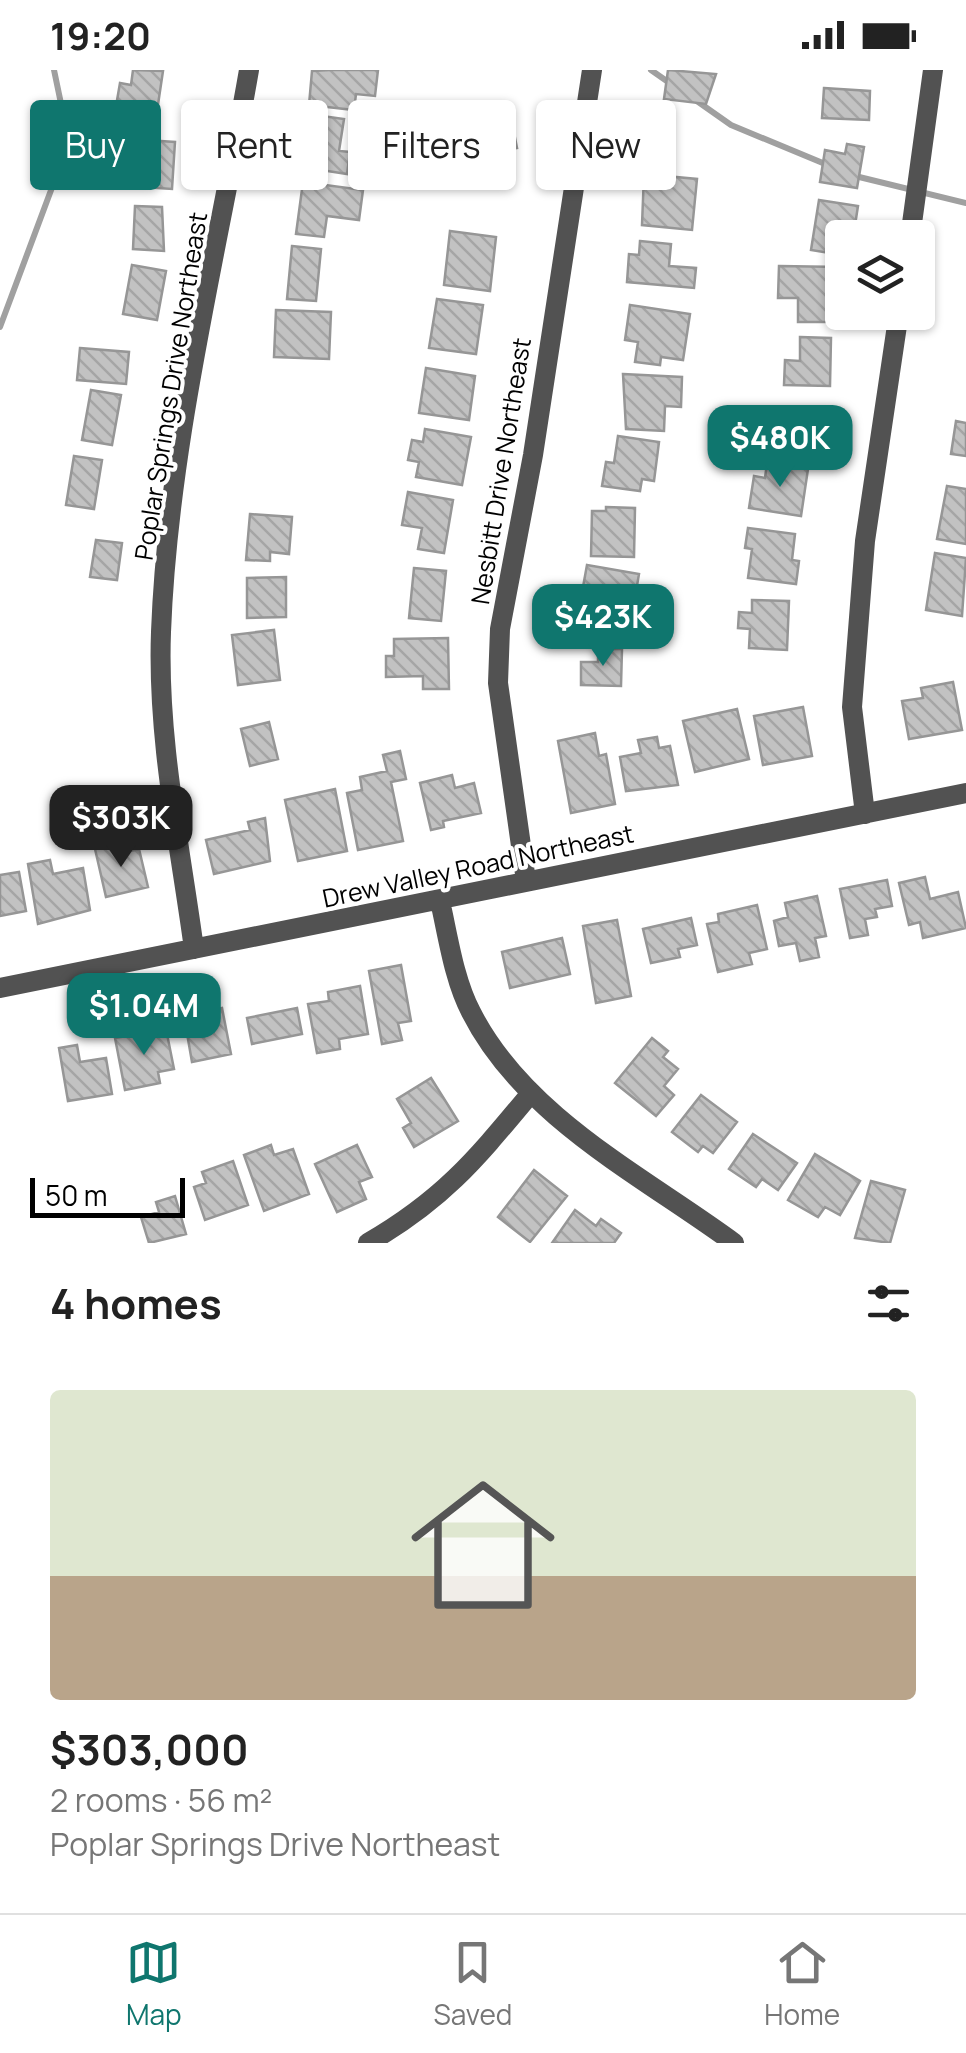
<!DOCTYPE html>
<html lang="en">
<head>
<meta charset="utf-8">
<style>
	body { margin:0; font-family:Manrope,sans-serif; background:#f2f2f2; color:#222; height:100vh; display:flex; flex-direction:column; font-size:38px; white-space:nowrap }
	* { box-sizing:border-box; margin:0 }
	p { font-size:32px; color:#767676 }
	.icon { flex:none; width:55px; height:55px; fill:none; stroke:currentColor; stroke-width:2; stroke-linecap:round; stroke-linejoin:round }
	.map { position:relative; height:1173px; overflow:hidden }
	.details { display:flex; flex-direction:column; background:#fff; flex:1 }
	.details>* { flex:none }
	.hud { position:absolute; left:30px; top:30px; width:908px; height:90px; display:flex; gap:20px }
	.controls { position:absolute; left:825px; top:150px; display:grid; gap:20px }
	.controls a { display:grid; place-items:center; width:110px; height:110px; border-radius:10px; background:#fff; box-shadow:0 2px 8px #0004; font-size:50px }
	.scale { position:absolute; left:30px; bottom:25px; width:155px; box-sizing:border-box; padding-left:10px; border:5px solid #000; border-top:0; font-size:28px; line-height:35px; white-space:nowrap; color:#000; -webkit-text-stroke:8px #fff; paint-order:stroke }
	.price { position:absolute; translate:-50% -85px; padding:0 22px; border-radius:20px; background:#0f766e; color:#fff; font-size:32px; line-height:65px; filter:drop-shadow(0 2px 5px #0008) }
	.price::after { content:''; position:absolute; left:50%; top:60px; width:30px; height:22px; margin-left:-15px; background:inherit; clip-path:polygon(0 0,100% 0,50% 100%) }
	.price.active { background:#222; color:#fff }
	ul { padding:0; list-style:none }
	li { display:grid; align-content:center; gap:20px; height:530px; padding:0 50px }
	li+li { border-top:2px solid #e0e0e0 }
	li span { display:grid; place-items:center; height:310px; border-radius:10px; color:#555 }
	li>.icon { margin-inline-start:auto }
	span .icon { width:180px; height:180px; fill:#fffc; stroke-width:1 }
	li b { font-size:42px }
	h2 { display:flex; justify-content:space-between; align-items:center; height:120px; padding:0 50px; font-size:42px }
	.chip { padding:0 35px; border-radius:10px; background:#fff; box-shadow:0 2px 8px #0004; font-size:35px; line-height:90px }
	.chip.active { background:#0f766e; color:#fff }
	.status { display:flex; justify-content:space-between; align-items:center; height:70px; padding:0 50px; background:#fff; direction:ltr }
	.status svg { height:28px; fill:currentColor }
	.dock { display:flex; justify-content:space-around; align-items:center; height:140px; border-top:2px solid #e0e0e0; background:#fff; font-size:28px; color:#767676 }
	.dock a { display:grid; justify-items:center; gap:5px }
	.dock .active { color:#0f766e }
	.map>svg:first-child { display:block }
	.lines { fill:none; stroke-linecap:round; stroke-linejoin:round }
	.stream { stroke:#a0a0a0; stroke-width:6 }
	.building { fill:url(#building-back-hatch); stroke:#969696; stroke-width:2.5 }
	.minor { stroke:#525252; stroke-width:20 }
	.labels { text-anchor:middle; stroke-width:8; stroke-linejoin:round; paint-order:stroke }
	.street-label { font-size:25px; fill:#000; stroke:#fff }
</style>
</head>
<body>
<div class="status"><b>19:20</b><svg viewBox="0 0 49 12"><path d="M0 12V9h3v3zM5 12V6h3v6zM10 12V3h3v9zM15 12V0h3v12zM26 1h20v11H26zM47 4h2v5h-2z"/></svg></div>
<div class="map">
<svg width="966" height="1173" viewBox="0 0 966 1173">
	<defs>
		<pattern id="building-back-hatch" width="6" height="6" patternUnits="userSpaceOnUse" patternTransform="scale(2.5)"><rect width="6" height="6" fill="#c2c2c2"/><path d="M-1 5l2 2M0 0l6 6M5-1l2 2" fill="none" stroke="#a5a5a5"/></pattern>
	</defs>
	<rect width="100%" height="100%" fill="#fff"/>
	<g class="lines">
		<path class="stream" d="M651,0l20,14
			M694,29l37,26 99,41
			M851,105l115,28
			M0,257l69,-185 -15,-72"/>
	</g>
	<path class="building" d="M133,0l30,1 -7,47 -41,-6 5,-29 11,2z
		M330,0h48l-3,26 -19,-2 -2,16 -45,-5 3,-34z
		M668,0l48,4 -10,30 -42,-5z
		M824,18l46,3 -1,29 -47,-2z
		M510,42l7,36 -47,9 -6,-37z
		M315,45l29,4 -5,32 11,1 -3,22 -39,-6z
		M145,70l30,2 -3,47 -30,-2z
		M847,74l17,3 -7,41 -37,-6 5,-32 20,4z
		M644,104l53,5 -5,51 -50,-5z
		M303,112l60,8 -4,30 -32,-4 -3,21 -28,-3z
		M819,130l39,6 -5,32h-11v17l-31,-5z
		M135,136l27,1 2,44 -31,-2z
		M450,161l46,6 -6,54 -46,-6z
		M640,171l31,3 -2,22 27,2 -2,20 -67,-6 2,-28 10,1z
		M292,176l29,3 -5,52 -29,-2z
		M132,195l34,6 -9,49 -34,-6z
		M779,196l62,1 -1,37h-9v18h-33v-24h-20z
		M437,229l46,6 -7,49 -47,-6z
		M630,235l60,9 -7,46 -22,-3 -1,8 -25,-3 3,-20 -13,-2z
		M276,240l55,2 -2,47 -55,-2z
		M800,267l31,1 -1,48 -46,-1 1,-25 15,1z
		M80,278l49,4 -3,32 -49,-4z
		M426,298l49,8 -6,44 -50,-7z
		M623,304l59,3 -1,30 -16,-1 -1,25 -38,-2z
		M91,320l30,5 -9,50 -30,-5z
		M782,337l29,2 -4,44 -49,-5 4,-39 19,2z
		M956,351l10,2v33l-15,-2z
		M425,359l46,8 -9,48 -46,-8 3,-15 -11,-2 4,-20 11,2z
		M618,366l41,6 -5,39 -12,-2 -2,12 -38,-5 4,-24 8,1z
		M74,386l28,4 -8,49 -28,-4z
		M767,393l41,6 -7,47 -52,-8 5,-32 11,2z
		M947,416l19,3v55l-29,-5z
		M408,422l45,8 -9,53 -26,-4 4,-21 -20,-3z
		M606,437l29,1 -1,49 -43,-1 1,-45h14z
		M250,444l42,3 -3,37 -19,-2v9l-24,-1z
		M748,458l47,6 -3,26 7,1 -3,23 -48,-6 4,-29 -7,-1z
		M96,470l26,3 -5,37 -27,-3z
		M935,483l31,5 -4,58 -36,-6z
		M587,495l52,9 -6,35 -16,-3 -3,21 -27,-5 4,-23 -10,-1z
		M414,498l32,3 -5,50 -32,-3z
		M286,507v40l-39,1v-40z
		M752,530l37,1 -2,49 -38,-2 1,-19 -12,-1 1,-16 13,1z
		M274,560l6,50 -42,5 -6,-50z
		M448,568l1,51h-26v-13l-37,1v-21h8v-17z
		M598,579h24l-1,37 -40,-1v-23h17z
		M953,612l9,48 -53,9 -7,-38 21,-3 -2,-10z
		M803,637l9,49 -49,9 -9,-49z
		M737,639l12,50 -54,13 -12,-51z
		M269,652l9,37 -28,7 -9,-37z
		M595,663l4,23 7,-2 9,50 -44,9 -13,-72z
		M657,667l2,11 11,-2 8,39 -52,6 -6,-34 21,-4 -3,-13z
		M400,681l6,28 -15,3 12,59 -45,9 -11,-57 15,-3 -2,-13 27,-6 -4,-16z
		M452,705l3,13 19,-5 7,30 -38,8 1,6 -13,3 -11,-47z
		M335,719l12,62 -49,10 -13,-61z
		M265,748l5,43 -56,13 -8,-34 44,-10 -2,-8z
		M120,773l2,10 17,-4 9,38 -42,10 -11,-48z
		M50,790l3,14 30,-6 7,42 -52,14 -10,-60z
		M19,802l7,39 -26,5v-41z
		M925,807l5,22 28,-7 8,36 -43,10 -3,-16 -11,3 -10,-42z
		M887,810l5,26 -17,3 2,8 -12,2 3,16 -18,3 -10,-49z
		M817,826l9,40 -11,2 4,19 -19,4 -4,-18 -17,3 -5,-25 14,-4 -3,-14z
		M757,835l10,44 -18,4 3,11 -34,8 -11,-48 12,-2 -1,-8z
		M691,848l6,27 -19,4 2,8 -29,6 -8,-34z
		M617,850l14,76 -35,7 -13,-77z
		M562,868l8,36 -60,14 -8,-36z
		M401,895l10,56 -13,2 4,17 -20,4 -13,-73z
		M360,916l8,48 -29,5 1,10 -23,4 -9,-49 21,-3 -1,-9z
		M222,938l9,46 -39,8 -7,-40 16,-3 -1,-6z
		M297,938l5,26 -50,10 -5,-26z
		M166,959l8,40 -16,3 2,11 -35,7 -10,-52z
		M652,968l16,13 -5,6 15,12 -14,17 10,9 -18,21 -41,-33z
		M77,975l3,17 26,-4 6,36 -44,7 -9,-53z
		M431,1008l27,43 -44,26 -11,-19 8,-5 -14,-24z
		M701,1025l36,27 -24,31 -10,-7 -5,6 -26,-20z
		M753,1064l44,29 -19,27 -16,-11 -6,8 -27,-18z
		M271,1075l3,10 19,-6 16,45 -45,17 -20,-56z
		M357,1075l15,32 -13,5 7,17 -29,13 -22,-48z
		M815,1084l45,27 -20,34 -15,-8 -7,10 -30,-17z
		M233,1091l15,44 -43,15 -11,-33 12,-4 -4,-11z
		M534,1100l33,26 -37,46 -32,-25z
		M871,1111l34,9 -15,53 -35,-5z
		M175,1126l11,38 -37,9 -8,-26 18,-5 -3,-10z
		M575,1140l21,16 5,-7 20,14 -7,10h-62z"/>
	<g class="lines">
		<path class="minor" d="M910,168l23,-168
			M865,744l-13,-107 13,-166 34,-229
			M526,811l-28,-198 2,-54 33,-174 59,-385
			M440,831c8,35 14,79 31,111 53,105 172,164 263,231
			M194,879c-14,-104 -37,-211 -33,-317 7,-188 56,-377 88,-562
			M0,918l966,-195
			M368,1173c76,-44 108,-84 163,-150"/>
	</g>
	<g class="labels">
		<g class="street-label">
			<text transform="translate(171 316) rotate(-81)" y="9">Poplar Springs Drive Northeast</text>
			<text transform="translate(501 401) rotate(-81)" y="9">Nesbitt Drive Northeast</text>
			<text transform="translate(478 796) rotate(-12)" y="9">Drew Valley Road Northeast</text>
		</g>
	</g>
</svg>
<div class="controls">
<a><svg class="icon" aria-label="layers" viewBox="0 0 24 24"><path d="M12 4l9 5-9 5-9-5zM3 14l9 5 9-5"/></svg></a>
</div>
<div class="scale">50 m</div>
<b class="price" style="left:780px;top:420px">$480K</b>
<b class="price" style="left:603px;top:599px">$423K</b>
<b class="price active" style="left:121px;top:800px">$303K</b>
<b class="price" style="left:144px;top:988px">$1.04M</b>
<div class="hud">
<a class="chip active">Buy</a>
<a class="chip">Rent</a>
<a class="chip">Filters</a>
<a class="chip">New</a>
</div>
</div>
<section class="details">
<h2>4 homes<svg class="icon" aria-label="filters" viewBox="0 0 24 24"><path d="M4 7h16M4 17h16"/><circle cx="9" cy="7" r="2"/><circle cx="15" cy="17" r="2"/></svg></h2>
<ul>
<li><span style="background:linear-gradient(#dfe7d0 60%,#b9a48a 0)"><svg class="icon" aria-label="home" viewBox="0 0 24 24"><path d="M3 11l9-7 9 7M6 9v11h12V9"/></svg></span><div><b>$303,000</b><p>2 rooms · 56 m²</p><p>Poplar Springs Drive Northeast</p></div></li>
</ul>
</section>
<nav class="dock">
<a class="active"><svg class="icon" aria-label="map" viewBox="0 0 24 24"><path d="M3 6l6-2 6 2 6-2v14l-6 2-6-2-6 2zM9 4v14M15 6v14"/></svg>Map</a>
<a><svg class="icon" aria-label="saved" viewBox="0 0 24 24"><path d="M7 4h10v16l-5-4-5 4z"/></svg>Saved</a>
<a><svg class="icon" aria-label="home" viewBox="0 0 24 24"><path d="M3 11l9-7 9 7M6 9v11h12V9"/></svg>Home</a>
</nav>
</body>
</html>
